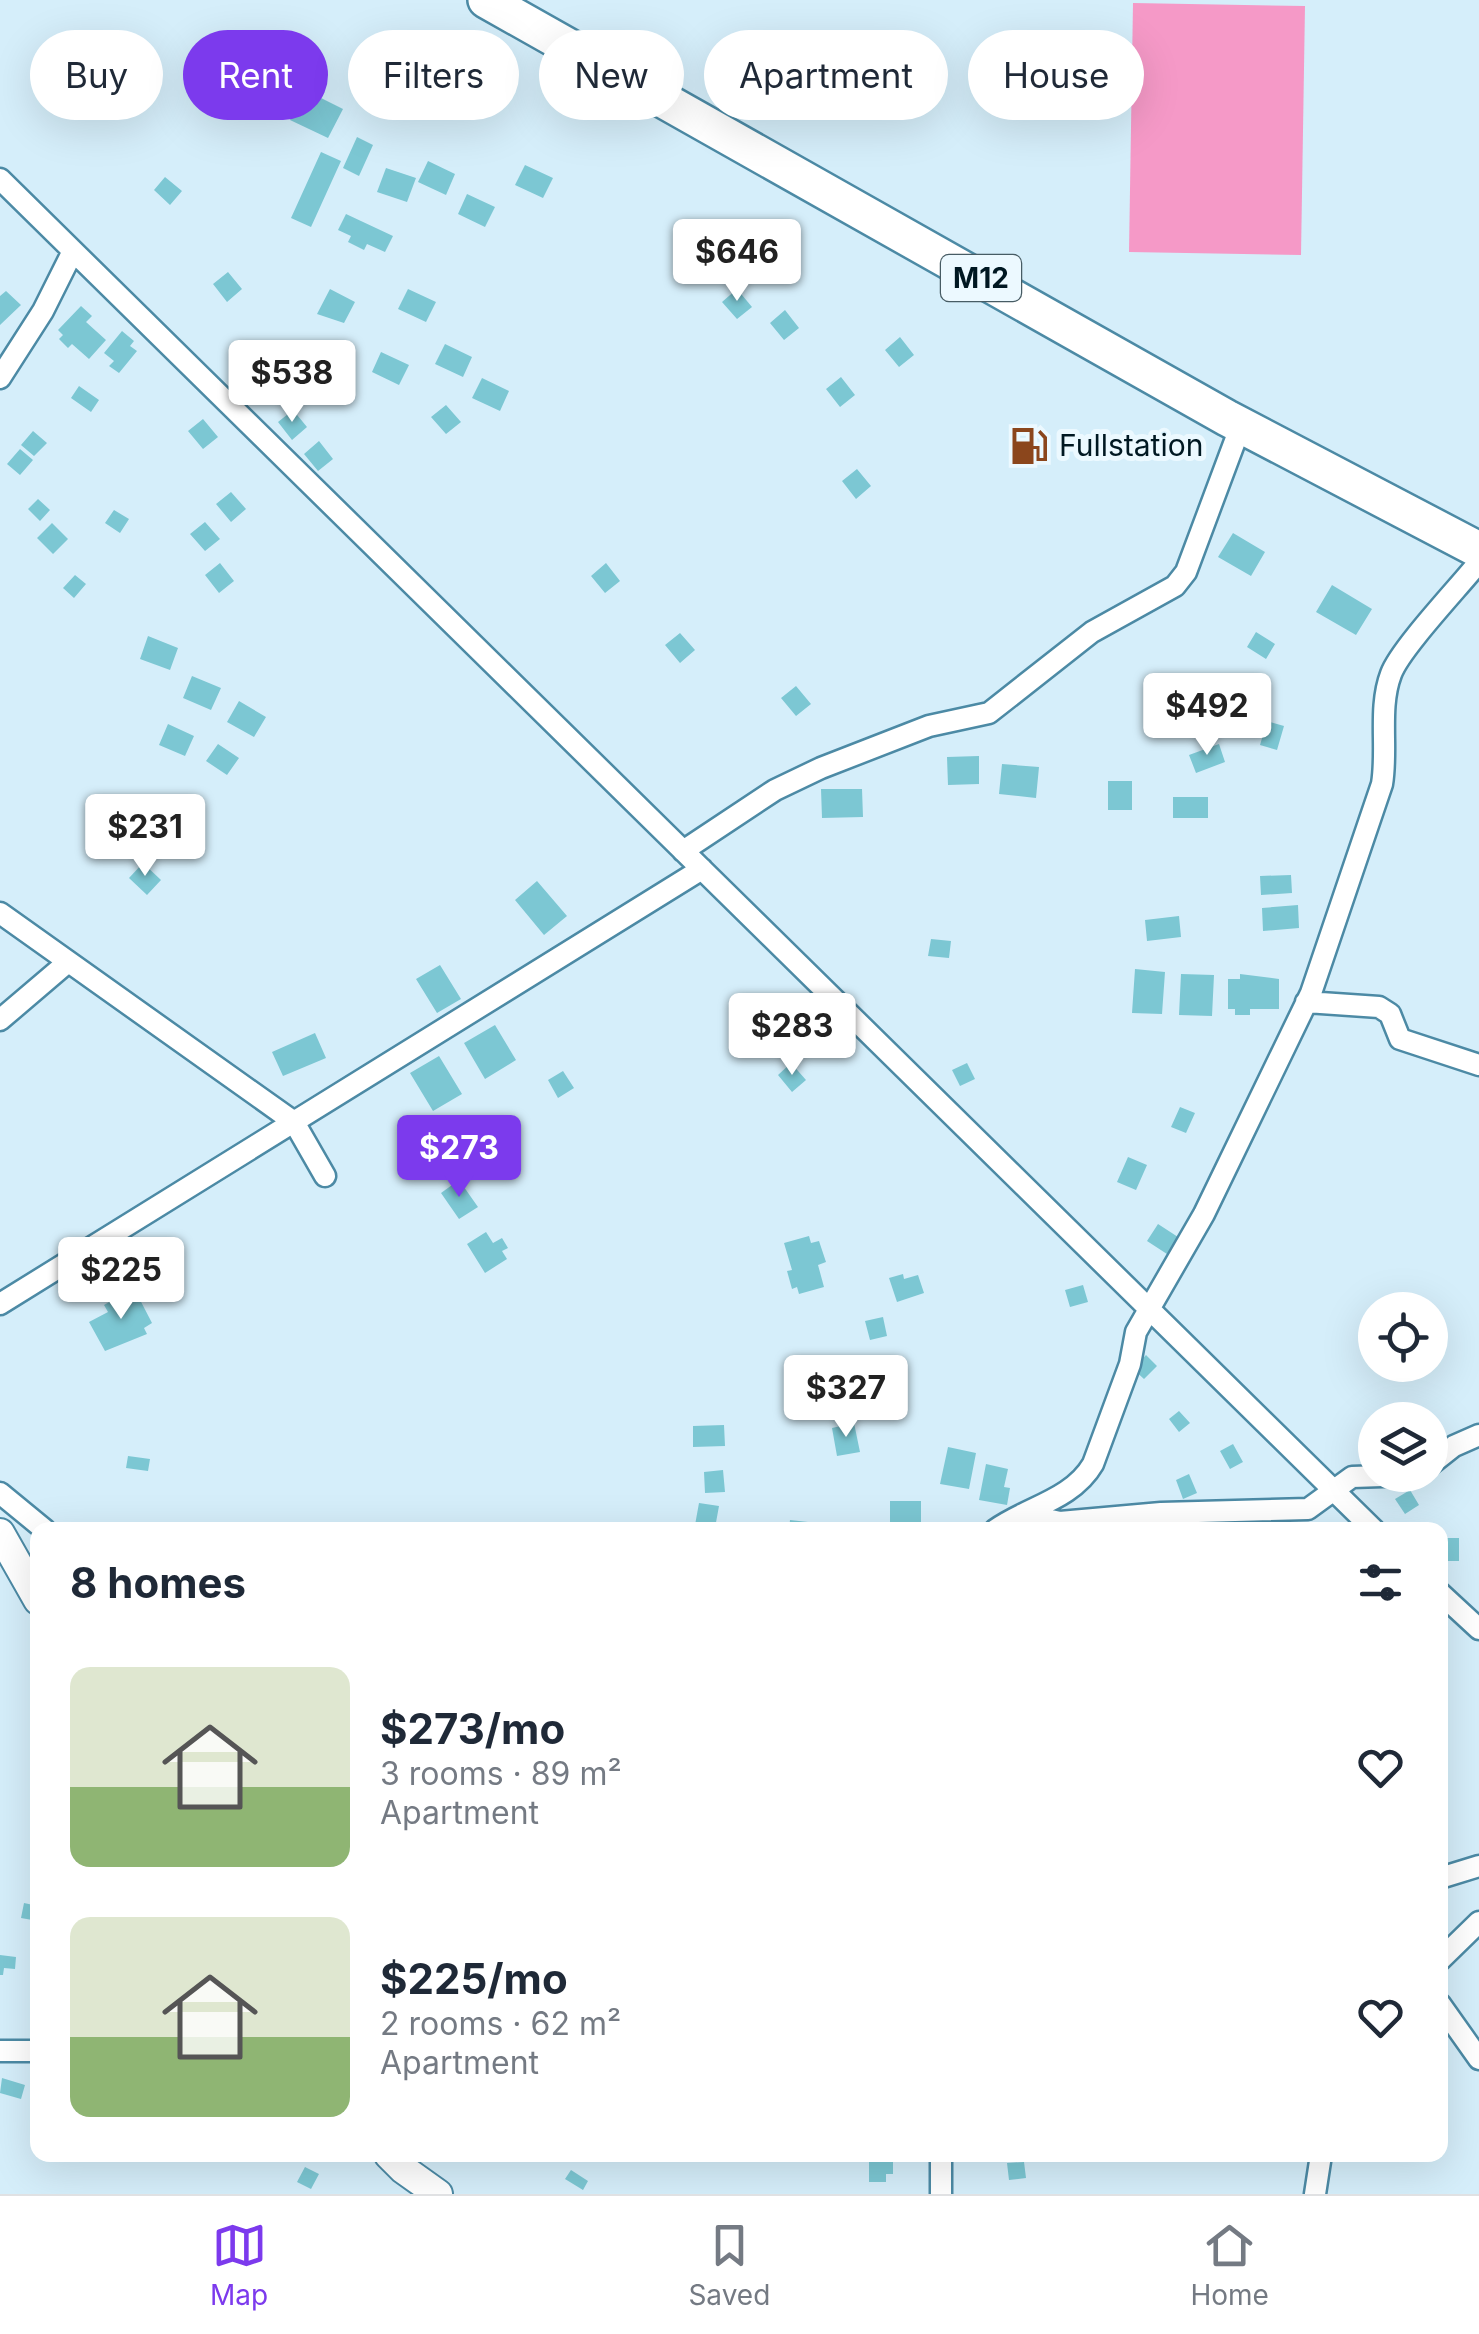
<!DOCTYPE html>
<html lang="en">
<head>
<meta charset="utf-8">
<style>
	body { margin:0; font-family:Inter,sans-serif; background:#f2f2f3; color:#1f2937; height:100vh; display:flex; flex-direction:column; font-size:38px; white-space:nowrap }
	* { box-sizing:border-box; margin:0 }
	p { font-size:32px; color:#747a83 }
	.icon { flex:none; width:55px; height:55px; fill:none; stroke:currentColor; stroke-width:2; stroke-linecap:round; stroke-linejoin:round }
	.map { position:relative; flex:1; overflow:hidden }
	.details { position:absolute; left:30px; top:1522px; width:1418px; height:640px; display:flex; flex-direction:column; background:#fff; border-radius:20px; box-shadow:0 10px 40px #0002 }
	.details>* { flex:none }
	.hud { position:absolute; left:30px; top:30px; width:1420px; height:90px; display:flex; gap:20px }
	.tools { position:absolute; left:1358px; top:1292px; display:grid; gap:20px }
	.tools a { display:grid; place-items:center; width:90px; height:90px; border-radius:50%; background:#fff; box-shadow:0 10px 40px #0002; font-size:50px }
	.price { position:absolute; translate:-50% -85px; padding:0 22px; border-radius:10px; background:#fff; color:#222; font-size:32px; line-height:65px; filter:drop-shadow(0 2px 5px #0008) }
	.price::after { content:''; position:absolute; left:50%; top:60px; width:30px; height:22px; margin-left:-15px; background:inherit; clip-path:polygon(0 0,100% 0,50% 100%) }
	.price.active { background:#7c3aed; color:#fff }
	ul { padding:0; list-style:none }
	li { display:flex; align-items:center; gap:30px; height:250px; padding:0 40px }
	li span { display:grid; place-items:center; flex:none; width:280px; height:200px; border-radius:20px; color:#555 }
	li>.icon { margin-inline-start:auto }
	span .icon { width:120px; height:120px; fill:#fffc; stroke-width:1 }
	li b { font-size:42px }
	h2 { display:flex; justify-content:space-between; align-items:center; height:120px; padding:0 40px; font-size:42px }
	.tag { padding:0 35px; border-radius:45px; background:#fff; box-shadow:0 10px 40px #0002; font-size:35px; line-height:90px }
	.tag.active { background:#7c3aed; color:#fff }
	.dock { display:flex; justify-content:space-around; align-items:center; height:140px; border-top:2px solid #e0e1e3; background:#fff; font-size:28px; color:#747a83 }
	.dock a { display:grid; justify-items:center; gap:5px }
	.dock .active { color:#7c3aed }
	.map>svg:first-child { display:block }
	.green { fill:#f599c7 }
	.building { fill:#7cc7d3 }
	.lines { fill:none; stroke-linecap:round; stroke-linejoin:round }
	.street-casing { stroke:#4c8aa5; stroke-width:25 }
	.secondary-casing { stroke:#4c8aa5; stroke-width:32 }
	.highway-casing { stroke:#4c8aa5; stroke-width:40 }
	.street { stroke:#fff; stroke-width:20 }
	.secondary { stroke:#fff; stroke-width:28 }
	.highway { stroke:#fff; stroke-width:35 }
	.labels { text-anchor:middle; stroke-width:10; stroke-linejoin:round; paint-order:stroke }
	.shield { fill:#ecf9ff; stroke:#475c64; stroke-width:2.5 }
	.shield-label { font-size:28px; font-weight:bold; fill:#001822 }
	.poi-label { font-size:30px; fill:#001822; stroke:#ecf9ff; text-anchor:start }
</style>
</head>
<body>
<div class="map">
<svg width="1479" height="2194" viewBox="0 0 1479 2194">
	<rect width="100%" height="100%" fill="#d5eefa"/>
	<path class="green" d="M1133,3l172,3 -4,249 -172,-3z"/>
	<path class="building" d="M305,90l38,19 -15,29 -38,-18z
		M357,137l16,8 -14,31 -16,-8z
		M321,152l20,9 -30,66 -20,-9z
		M428,161l27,13 -9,21 -28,-13z
		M525,165l28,13 -10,20 -28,-13z
		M386,168l30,10 -9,24 -30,-10z
		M165,177l17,14 -12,14 -16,-15z
		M467,194l28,13 -10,20 -27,-13z
		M346,214l47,22 -8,16 -18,-8 -3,6 -16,-8 3,-6 -13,-6z
		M228,272l14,17 -15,13 -14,-18z
		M330,289l25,13 -11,21 -27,-9z
		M408,289l28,13 -10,20 -28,-13z
		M737,289l15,18 -15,12 -15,-17z
		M6,291l15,14 -21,20v-29z
		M81,306l11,10 -6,6 20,18 -17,19 -17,-15 -4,4 -9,-9 4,-4 -5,-5z
		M785,310l14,18 -15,12 -14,-17z
		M122,331l12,10 -4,5 7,5 -18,22 -10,-7 5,-5 -10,-8z
		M900,337l14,18 -15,12 -14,-17z
		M445,344l27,13 -9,20 -28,-13z
		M381,352l28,13 -10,20 -27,-13z
		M841,377l14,18 -15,12 -14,-18z
		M482,378l27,13 -9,20 -28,-13z
		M79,386l20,14 -8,12 -20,-14z
		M446,405l15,17 -15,12 -15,-17z
		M293,410l14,17 -15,13 -14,-18z
		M203,419l15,18 -15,12 -15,-18z
		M33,431l14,12 -13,13 -13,-11z
		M319,441l14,18 -15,12 -14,-17z
		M20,449l13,11 -13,15 -13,-11z
		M857,469l14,17 -15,13 -14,-18z
		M231,492l15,17 -15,13 -15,-18z
		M38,499l12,11 -10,11 -12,-12z
		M114,510l15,9 -9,14 -15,-10z
		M205,522l15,17 -15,12 -15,-17z
		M52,523l16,16 -15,15 -16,-16z
		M1233,533l32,19 -14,24 -33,-19z
		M220,563l14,18 -15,12 -14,-18z
		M606,563l14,18 -15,12 -14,-17z
		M75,575l11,9 -12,14 -11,-10z
		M1332,585l40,24 -16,26 -40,-23z
		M1256,632l19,12 -9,15 -19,-12z
		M680,633l15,17 -15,13 -15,-18z
		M148,636l30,12 -8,22 -30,-11z
		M192,676l29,12 -10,22 -28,-12z
		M1222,679l26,12 -8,16 -25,-12z
		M796,686l15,18 -15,12 -15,-18z
		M239,701l27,16 -12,20 -27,-15z
		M1267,721l17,5 -7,24 -17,-5z
		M168,724l26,12 -9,20 -26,-11z
		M218,744l21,14 -12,17 -21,-14z
		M1219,744l6,18 -29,11 -7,-18z
		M979,756v28l-31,1 -1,-28z
		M1002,764l37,3 -3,31 -37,-4z
		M1108,781h24v29h-24z
		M821,789h41l1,28 -41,1z
		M1173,797h35v21h-35z
		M143,863l18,17 -14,15 -18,-17z
		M1291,875l1,18 -31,2 -1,-19z
		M537,881l30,35 -23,19 -29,-35z
		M1298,905l1,23 -36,3 -1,-23z
		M1179,916l2,21 -34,4 -2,-21z
		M931,939l20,2 -2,17 -21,-2z
		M440,965l21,34 -24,14 -21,-34z
		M1135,969l30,3 -3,42 -30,-1z
		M1181,974l33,1 -2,41 -33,-1z
		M1240,974l39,5v30h-29v6h-15v-6h-7v-30h12z
		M495,1025l21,35 -31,19 -21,-36z
		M315,1033l11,25 -43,18 -11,-24z
		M439,1056l23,38 -29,17 -23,-38z
		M791,1063l15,17 -14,12 -14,-17z
		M967,1063l8,16 -15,7 -8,-16z
		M563,1071l11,17 -16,10 -10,-18z
		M1180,1107l15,6 -9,20 -15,-6z
		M1128,1157l19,8 -11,25 -19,-8z
		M459,1180l19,27 -19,12 -18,-26z
		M1158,1224l20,13 -11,17 -20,-13z
		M486,1232l7,11 9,-5 6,10 -6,3 5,8 -22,14 -18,-29z
		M809,1236l2,7 8,-2 7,21 -8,3 6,22 -25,7 -2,-7 -5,2 -5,-18 5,-1 -8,-27z
		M903,1274l1,5 14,-4 6,18 -27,9 -8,-24z
		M1083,1285l5,17 -18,5 -5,-17z
		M127,1292l4,8 7,-4 14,27 -8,5 3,6 -42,17 -16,-29 19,-10 -4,-7z
		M883,1317l4,19 -17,4 -5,-19z
		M1146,1355l11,11 -13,13 -11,-10z
		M1179,1411l11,12 -11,9 -10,-13z
		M854,1423l6,29 -23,4 -5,-28z
		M724,1425l1,21 -32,1v-21z
		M1233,1444l10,18 -13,7 -10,-18z
		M948,1447l28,6 -7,36 -29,-5z
		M128,1456l22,3 -2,12 -22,-3z
		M986,1464l22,5 -4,18 6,1 -3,17 -28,-5z
		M723,1470l2,22 -20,1 -1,-21z
		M1189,1474l8,19 -14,6 -7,-19z
		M1410,1490l9,15 -14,9 -10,-15z
		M890,1501h31v26h-31z
		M699,1503l20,3 -4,22 -20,-3z
		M790,1520l45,5v5h-46z
		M1440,1538h19v23h-19z
		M24,1903l14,3v15l-17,-3z
		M0,1955l16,2 -1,12 -11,-1 -1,7h-3z
		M2,2078l23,7 -4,14 -21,-6z
		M869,2157h24v17h-7v8h-17z
		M1024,2162l2,16 -17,2 -2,-17z
		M305,2167l14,7 -8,15 -14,-7z
		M571,2170l17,11 -5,9 -18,-11z"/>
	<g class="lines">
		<g class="street-casing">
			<path id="street" d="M0,179l1374,1351
				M0,378l43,-67 30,-60
				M683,851l92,-61 46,-22 108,-42 60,-13 103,-81 83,-46 11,-14 55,-147
				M0,913l294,209 31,54
				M1306,1002l73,5 11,7 10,25 79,26
				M0,1020l68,-58
				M0,1304l702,-435
				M1430,1465l24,-19 25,-11
				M0,1493l45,37
				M1023,1514l37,8 101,-9 147,-4 44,-32 61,-2
				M995,1530c32,-23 77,-30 98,-66l37,-100 6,-32 68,-118 107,-221 71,-209c6,-35 -4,-76 9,-110 9,-25 68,-87 88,-112
				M1440,1593l39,36
				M1440,1878l39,-12
				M1440,1960l39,-38
				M1440,2004l39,55
				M0,2051h38
				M941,2155v39
				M1315,2194l6,-39"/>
		</g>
		<g class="secondary-casing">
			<path id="secondary" d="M0,1533l38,67
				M389,2155l14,14 35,25"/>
		</g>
		<g class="highway-casing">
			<path id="highway" d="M486,0l741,418 252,132"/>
		</g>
		<use href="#street" class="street"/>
		<use href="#secondary" class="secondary"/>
		<use href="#highway" class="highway"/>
	</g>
	<defs>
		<g id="fuel-bare" transform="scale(3)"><path d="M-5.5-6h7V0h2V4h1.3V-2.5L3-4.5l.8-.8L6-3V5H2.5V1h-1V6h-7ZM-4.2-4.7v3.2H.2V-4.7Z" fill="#8b461c" stroke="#ecf9ff" stroke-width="2.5" paint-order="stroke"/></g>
	</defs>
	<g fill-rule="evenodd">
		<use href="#fuel-bare" x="1029" y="446"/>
	</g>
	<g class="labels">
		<rect class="shield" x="941" y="255" width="80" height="46" rx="8"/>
		<g class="shield-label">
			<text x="981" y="288">M12</text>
		</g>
		<g class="poi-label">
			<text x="1059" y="456">Fullstation</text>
		</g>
	</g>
</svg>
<div class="tools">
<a><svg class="icon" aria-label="locate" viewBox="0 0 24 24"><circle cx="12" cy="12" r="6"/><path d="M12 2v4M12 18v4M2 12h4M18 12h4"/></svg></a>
<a><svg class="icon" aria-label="layers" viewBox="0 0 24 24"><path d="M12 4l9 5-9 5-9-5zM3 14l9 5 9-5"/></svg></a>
</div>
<b class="price" style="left:737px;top:304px">$646</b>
<b class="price" style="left:292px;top:425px">$538</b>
<b class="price" style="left:1207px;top:758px">$492</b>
<b class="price" style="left:145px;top:879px">$231</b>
<b class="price" style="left:792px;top:1078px">$283</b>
<b class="price active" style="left:459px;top:1200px">$273</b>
<b class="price" style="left:121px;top:1322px">$225</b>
<b class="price" style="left:846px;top:1440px">$327</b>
<div class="hud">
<a class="tag">Buy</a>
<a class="tag active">Rent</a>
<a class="tag">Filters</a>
<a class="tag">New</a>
<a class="tag">Apartment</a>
<a class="tag">House</a>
</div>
<section class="details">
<h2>8 homes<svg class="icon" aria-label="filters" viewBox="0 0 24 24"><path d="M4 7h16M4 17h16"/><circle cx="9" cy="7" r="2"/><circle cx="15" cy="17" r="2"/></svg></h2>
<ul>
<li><span style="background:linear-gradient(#dfe7d0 60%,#8fb573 0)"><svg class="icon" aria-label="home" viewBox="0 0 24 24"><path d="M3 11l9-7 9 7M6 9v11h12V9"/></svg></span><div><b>$273/mo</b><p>3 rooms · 89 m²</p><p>Apartment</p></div><svg class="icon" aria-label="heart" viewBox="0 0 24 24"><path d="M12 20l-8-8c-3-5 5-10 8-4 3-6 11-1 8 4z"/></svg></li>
<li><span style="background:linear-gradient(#dfe7d0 60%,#8fb573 0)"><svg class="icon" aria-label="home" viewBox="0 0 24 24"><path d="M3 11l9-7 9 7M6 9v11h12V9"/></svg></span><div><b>$225/mo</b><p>2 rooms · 62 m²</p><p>Apartment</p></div><svg class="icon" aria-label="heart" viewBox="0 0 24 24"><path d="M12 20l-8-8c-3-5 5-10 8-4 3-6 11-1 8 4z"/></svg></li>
</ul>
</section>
</div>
<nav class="dock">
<a class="active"><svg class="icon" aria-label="map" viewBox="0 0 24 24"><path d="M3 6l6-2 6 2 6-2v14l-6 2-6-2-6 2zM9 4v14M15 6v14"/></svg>Map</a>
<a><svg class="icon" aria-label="saved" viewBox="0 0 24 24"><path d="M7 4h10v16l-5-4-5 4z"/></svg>Saved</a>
<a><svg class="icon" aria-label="home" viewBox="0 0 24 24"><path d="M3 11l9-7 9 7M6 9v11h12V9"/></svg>Home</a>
</nav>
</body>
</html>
